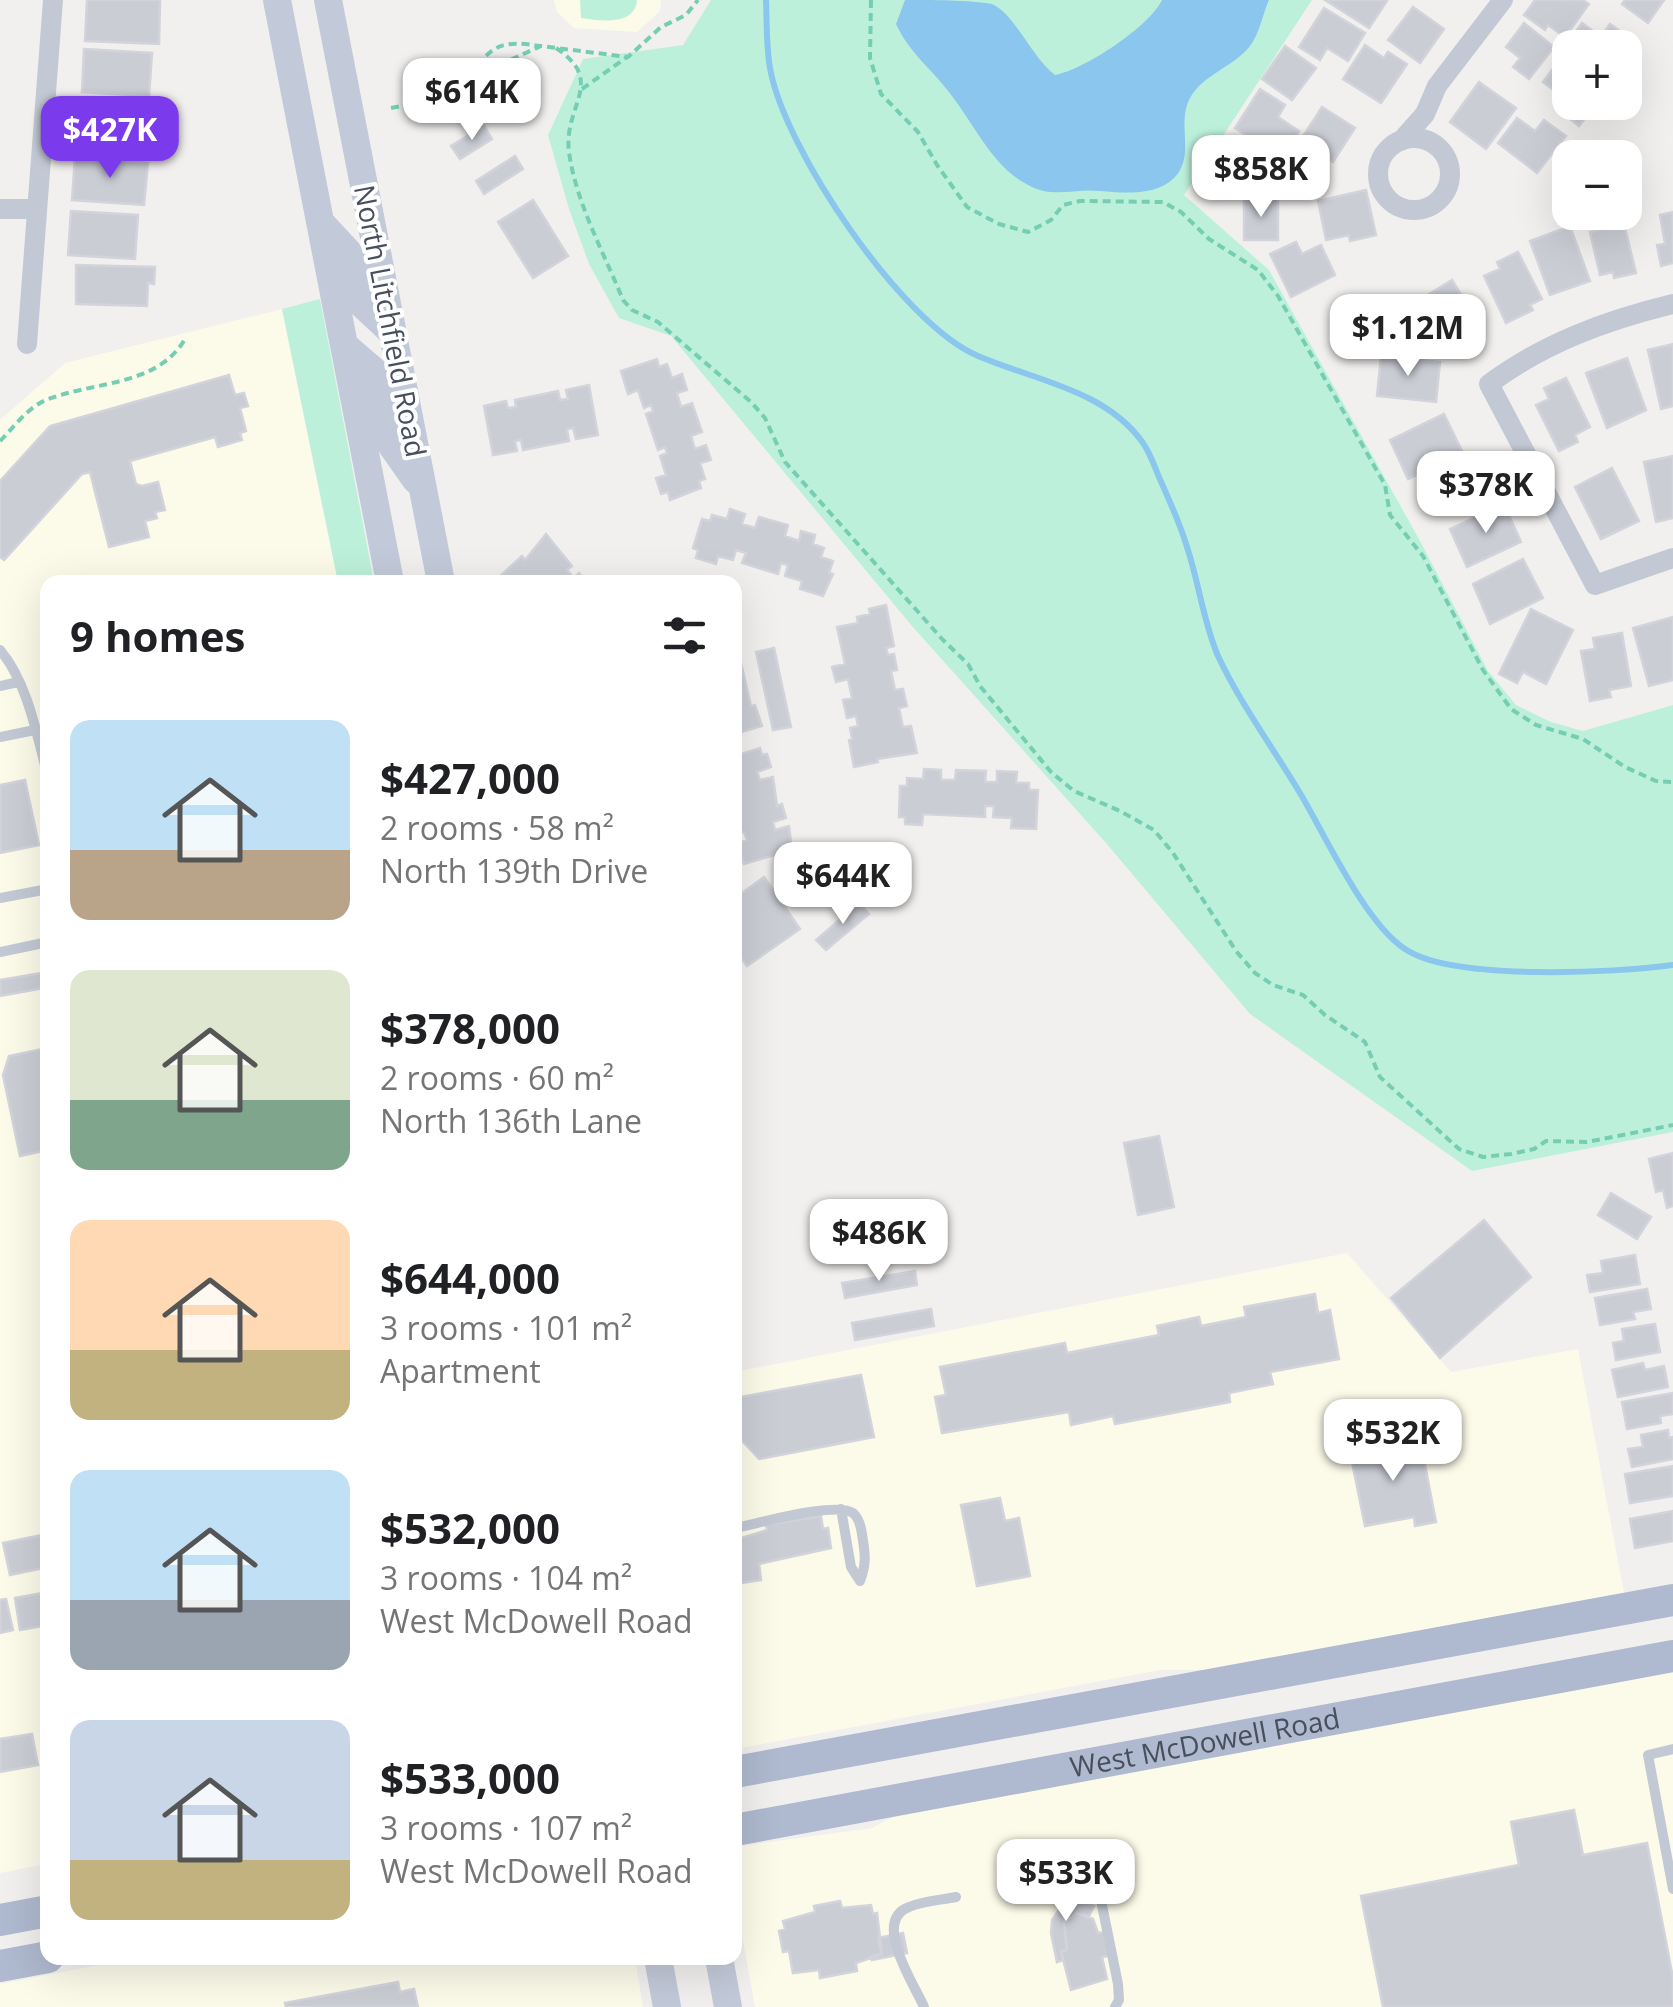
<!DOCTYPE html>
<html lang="en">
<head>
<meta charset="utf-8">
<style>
	body { margin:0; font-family:"Open Sans",sans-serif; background:#f6f6f6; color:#202124; height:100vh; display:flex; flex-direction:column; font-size:38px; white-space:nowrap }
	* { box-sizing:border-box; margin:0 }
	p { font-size:32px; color:#757577 }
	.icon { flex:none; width:55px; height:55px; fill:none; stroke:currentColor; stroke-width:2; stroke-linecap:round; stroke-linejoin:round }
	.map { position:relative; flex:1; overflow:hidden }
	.details { position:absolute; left:40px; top:575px; width:702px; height:1390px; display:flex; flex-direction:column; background:#fff; border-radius:20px; box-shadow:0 10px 40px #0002 }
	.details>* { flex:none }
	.fabs { position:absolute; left:1552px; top:30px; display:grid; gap:20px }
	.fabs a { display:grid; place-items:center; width:90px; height:90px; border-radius:20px; background:#fff; box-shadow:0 10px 40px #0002; font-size:50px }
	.price { position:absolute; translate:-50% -85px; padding:0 22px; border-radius:20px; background:#fff; color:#222; font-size:32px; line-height:65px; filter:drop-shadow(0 2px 5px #0008) }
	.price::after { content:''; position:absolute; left:50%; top:60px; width:30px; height:22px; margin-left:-15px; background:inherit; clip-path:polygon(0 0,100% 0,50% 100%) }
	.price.on { background:#7c3aed; color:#fff }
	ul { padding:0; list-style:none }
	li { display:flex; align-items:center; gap:30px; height:250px; padding:0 30px }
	li span { display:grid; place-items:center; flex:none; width:280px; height:200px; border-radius:20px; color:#555 }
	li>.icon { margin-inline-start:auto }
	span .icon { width:120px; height:120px; fill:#fffc; stroke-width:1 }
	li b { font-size:42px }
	h2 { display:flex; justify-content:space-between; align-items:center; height:120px; padding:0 30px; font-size:42px }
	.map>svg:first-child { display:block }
	.commercial { fill:#fcfae9 }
	.green { fill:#bdf0da }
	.water { fill:#8ac6ed }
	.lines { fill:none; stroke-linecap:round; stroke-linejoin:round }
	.stream { stroke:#8ac6ed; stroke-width:6 }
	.building { fill:#cbcdd5; stroke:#d3d4db; stroke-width:2.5 }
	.path { stroke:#75ceb3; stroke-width:4; stroke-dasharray:8 5; stroke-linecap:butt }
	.lane { stroke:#c3c9d4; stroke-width:10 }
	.street { stroke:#c3c9d4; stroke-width:20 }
	.secondary { stroke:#c2c9d8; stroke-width:28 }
	.primary { stroke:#afb9cf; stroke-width:32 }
	.labels { text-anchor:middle; stroke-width:8; stroke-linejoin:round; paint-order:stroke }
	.street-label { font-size:28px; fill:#474f5d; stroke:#fff }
</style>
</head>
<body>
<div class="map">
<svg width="1673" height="2007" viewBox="0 0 1673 2007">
	<rect width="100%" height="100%" fill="#f2f0ef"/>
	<path class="commercial" d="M554,0h107l-1,11 -23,21 -63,-4 -17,-16z
		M282,309l56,273h-290v1266l-5,2 2,14 -45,9v-1453l65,-57z
		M1347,1253l104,119 127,-23 46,244 -409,77h-55l-425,79v-377z
		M1673,1670v337h-918l-20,-110v-46l6,-5 131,-18 34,-18z
		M136,1958h499l8,49h-643v-23z"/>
	<path class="green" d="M580,0h57c-2,26 -36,21 -56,18z
		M711,0h601l-128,195 85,75 151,271 68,130 28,34 35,17 32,9 90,-26v427l-201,39 -222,-157 -144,-171 -194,-217 -241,-290 -52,-18 -30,-54 -20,-55 -21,-74 35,-76 100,-14z
		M320,299l54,283h-36l-56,-273z"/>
	<path class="water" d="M905,0c23,0 67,0 87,4 24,11 39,53 63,71 29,-5 95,-49 107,-75h107c-6,13 -9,31 -17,43 -15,23 -48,30 -62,55 -14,26 6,58 -16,80 -18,18 -51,15 -74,13 -23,-3 -45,7 -68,-4 -38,-17 -56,-60 -80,-91 -19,-26 -43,-43 -56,-72z"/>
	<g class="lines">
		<path class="stream" d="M766,0c1,22 0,46 4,68 14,81 132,256 208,288 56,24 128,34 165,87 7,10 11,22 16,34 10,23 21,46 28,70 12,36 16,74 31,109 22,47 55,92 82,137 25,42 65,130 105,156 47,32 210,24 268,16"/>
	</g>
	<path class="building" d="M87,0h73l-1,44 -74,-3z
		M1325,0h61l1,1 -18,27z
		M1535,0h48l6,4 -24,33 -17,-12 -3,5 -21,-15z
		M1625,0h39l-16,23 -26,-19z
		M1413,7l31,22 -24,34 -32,-23z
		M1324,8l41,25 -17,28 -21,-13 -7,12 -21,-13z
		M1524,23l30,24 -25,32 -16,-12 7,-9 -14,-11z
		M1582,23l19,14 9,-13 21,15 -6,9h-55v6l-7,-5z
		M1365,45l19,13 4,-6 19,12 -26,39 -38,-24z
		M1285,46l31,22 -24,32 -30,-21z
		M84,49l68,4 -3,43 -67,-4z
		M1563,55l7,5v42h28l-19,24 -23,-18 8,-10 -21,-16z
		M1479,82l37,26 -30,41 -36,-27z
		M1260,89l25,16 -7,12 21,14 -17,27 -47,-30z
		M79,104l70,4 -3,44 -70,-5z
		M1322,107l33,21 -22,34 -33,-21z
		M1517,118l18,13 9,-11 22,16 -29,37 -39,-30z
		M484,126l8,13 -32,20 -9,-13z
		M1242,141l32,23 -22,31 -32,-23z
		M515,156l8,13 -39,25 -8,-13z
		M75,157l73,6 -4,42 -72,-5z
		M1366,190l10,45 -26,6 -1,-6 -23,5 -8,-39z
		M1244,199h34v41h-34z
		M533,200l35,56 -35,22 -35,-56z
		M71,211l67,4 -3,44 -67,-4z
		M1673,212v51l-12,3 -4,-21 8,-1 -5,-29z
		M1624,224l12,49 -22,5 -1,-6 -13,3 -10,-43z
		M1570,226l20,55 -40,14 -20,-54z
		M1296,242l6,12 19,-9 14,30 -44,22 -21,-43z
		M1518,252l24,47 -12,6 3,5 -27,13 -22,-47 16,-7 -3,-7z
		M76,265l79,2 -1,17 -6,-1 -1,23 -71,-2z
		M1452,280l16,26 6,-4 10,18 -24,14 -3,-5 -11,7 -23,-38z
		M1673,344v62l-12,3 -13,-59z
		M1381,356l59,6 -4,40 -59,-6z
		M1627,358l19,52 -39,18 -21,-55z
		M657,359l2,8 8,-3 5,14 10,-4 5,16 -10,3 4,14 11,-4 10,29 -11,4 4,13 11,-4 5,15 -11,3 5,16 -6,2 2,7 -31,12 -2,-8 -7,2 -5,-16 10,-3 -6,-19 7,-3 -2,-6 -7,3 -12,-36 7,-3 -2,-6 -7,3 -6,-18 -10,4 -7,-23z
		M229,375l6,20 9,-2 4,13 -8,2 6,23 -6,2 2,7 -24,7 -3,-10 -85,24 6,23 6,2 16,-4 7,28 -10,2 2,6 -12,3 4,16 -40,10 -19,-75 -8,2 -78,86 -4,-3v-76l50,-55z
		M1566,378l24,49 -15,8 3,7 -19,9 -23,-46 13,-6 -5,-11z
		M589,385l9,50 -22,4 -3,-11 -6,1 2,12 -46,9 -2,-10 -6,1 2,10 -24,4 -9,-49 22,-5 2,7 8,-1 -1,-7 43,-9 2,9 8,-1 -2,-9z
		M1444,414l19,39 -55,26 -18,-39z
		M1673,456v62l-17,4 -12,-60z
		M1472,459l5,10 8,-4 14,26 -18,9 -2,-5 -34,18 -5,-11 5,-3 -11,-21z
		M1612,468l27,53 -38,18 -26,-52z
		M1504,504l17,38 -54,25 -17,-38z
		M730,509l15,5 -3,10 13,4 4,-11 29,8 -3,11 14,5 2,-10 14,4 -2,9 11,4 -3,9 12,4 -4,12 4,1 -10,22 -23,-7 2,-8 -17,-5 3,-11 -7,-2 -3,11 -36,-11 4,-10 -10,-3 -3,10 -15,-4 -2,8 -20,-6 2,-8 -5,-2 9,-29 8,2 2,-6 15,4z
		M546,534l26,32 -5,4 7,8 5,-5 8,9h-82l-6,-5 23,-21 3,4z
		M1523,559l20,39 -53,26 -17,-40z
		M886,605l8,41 -8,2 2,7 6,-1 3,16 -6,1 4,19 8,-1 4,17 -8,2 4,19 8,-1 6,27 -40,6 1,3 -24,5 -5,-27 3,-1 -2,-11 8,-2 -2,-10 -9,2 -4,-18 9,-2 -4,-19 -12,3 -4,-15 13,-3 -8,-37 21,-4 -1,-6 13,-3 -1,-5z
		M1531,609l42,21 -27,54 -23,-12 -6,11 -18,-9z
		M1673,617v63l-24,6 -16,-58z
		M1622,633l9,53 -22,4 2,7 -21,4 -9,-50 14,-2 -2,-11z
		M774,648l17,79 -18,3 -17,-78z
		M741,663l10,43 4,-1 7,21 -24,7 -3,-6v-62z
		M760,748l2,7 5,-1 4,13 -14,5 3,8 13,-3 4,29 5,-2 4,14 -13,4 2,8 14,-4 3,24 -48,14 -2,-7 -6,2 -1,-4v-12l12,-3 -3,-8 -9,2v-78z
		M924,769l17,1v10h14l1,-10 30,1 -1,11h12v-11l20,1 -1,11h13v7h9l-2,39 -25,-1 1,-10 -19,-1 1,-11h-9v11l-62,-3 -1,11 -17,-1v-7h-6l1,-31h7v-8l16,1z
		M25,780l14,65 -39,8v-68z
		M764,877l36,52 -53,37 -5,-7 -7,5v-66z
		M859,903l10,11 -43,36 -10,-10z
		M42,973l2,15 -44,8v-16z
		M43,1049l5,16v85l-28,6 -17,-81 6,-19z
		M1159,1136l15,71 -36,8 -14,-72z
		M1673,1153v53l-6,2 -4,-18 -7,2 -7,-33z
		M1611,1193l40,24 -14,22 -39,-24z
		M1484,1220l47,57 -91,81 -49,-60z
		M1635,1255l5,29 -50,8 -3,-17 16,-2 -2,-12z
		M915,1271l2,14 -72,13 -3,-15z
		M1647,1289l4,20 -18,3 2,7 -35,6 -5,-27z
		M1315,1294l3,19 12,-3 9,49 -69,13 3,12 -44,9 1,9 -115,22 -2,-8 -42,9 -2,-13 -127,21 -7,-36 11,-2 -6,-28 125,-24 2,10 92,-18 -2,-9 42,-9 2,9 45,-9 -2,-10z
		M931,1309l3,17 -79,14 -3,-17z
		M1655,1324l5,28 -44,8 -3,-17 11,-2 -2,-12z
		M1643,1363l2,7 19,-4 4,21 -50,10 -6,-27z
		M861,1375l13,62 -115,22 -24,-26v-35z
		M1673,1393v21l-13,2 1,7 -34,6 -5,-27z
		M1668,1430l1,8 4,-1v22l-41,8 -4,-18 15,-2 -2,-12z
		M1420,1439l16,83 -21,4 -1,-9 -49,9 -15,-74z
		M1673,1466v30l-43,7 -5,-29z
		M1000,1498l5,23 14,-3 11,58 -53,10 -16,-81z
		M1673,1511v30l-38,7 -5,-29z
		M821,1516l2,13 5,-1 3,20 -72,16 2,16 -26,4v-44l32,-10 -1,-5z
		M42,1535l6,32 -38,8 -7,-32z
		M48,1592v33l-28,5 -5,-32z
		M6,1599l7,31 -13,3v-33z
		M32,1734l6,31 -38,7v-33z
		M1574,1810l9,45 64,-12 26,135v29h-290l-22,-111 158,-31 -8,-43z
		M1074,1900l20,6 -5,10 -12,-3 -13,9 3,28 -6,1 2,9 -6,2 -6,-29 1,-13 9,-13z
		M840,1901l2,7 29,-3 2,9 4,-1 5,41 -26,9 1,8 -37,7 -1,-8 -26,3 -4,-22 -6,1 -4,-21 6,-2 -2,-8 32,-9 -1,-6z
		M1077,1913l16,6 5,14 6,-1 4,24 -6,1 5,22 -36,11 -10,-39 6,-1 -3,-28z
		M903,1933l4,20 -35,7v-4l10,-2 -4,-16z
		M398,1982l2,10 14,-3 4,18h-132l-1,-4z"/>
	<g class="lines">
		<path class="path" d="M871,0l-1,58 11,36 37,38 19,33 30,42 32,17 29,8 23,-12 12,-15 17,-4 83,1 18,10 28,27 49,31 20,26 107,189 5,30 33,41 60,114 28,39 25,16 47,14 42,28 31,14 17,1
			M556,48c51,34 7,57 13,104 7,51 35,101 54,148l9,10 26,12 93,80 14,16 20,44 158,178 25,24 12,22 71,86 23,19 46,20 34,19 19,23 63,98 19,22 18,12 30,10 22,20 40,27 15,35 79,72 24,8 28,-3 23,-5 12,-8 41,1 86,-17
			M471,77c19,-33 32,-37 69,-31
			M582,89l45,-32
			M391,108l25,-5 125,-57 87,11 33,-30 25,-12 12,-15
			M0,441c14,-14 27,-33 46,-41 47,-19 111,-13 139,-61"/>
		<path class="lane" d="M0,650c28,33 37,86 48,127
			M0,686l18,-4
			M0,737l35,-7
			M0,898l48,-9
			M0,952l48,-10
			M841,1509l10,58 9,14
			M735,1528c22,-4 101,-27 118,-15 6,5 8,14 9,21 3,19 5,29 -2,47
			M1673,1749l-25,6 25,134
			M1093,1861l25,123 1,16 -4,7
			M924,2007c-9,-22 -53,-86 -15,-100 14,-6 32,-7 47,-10"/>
		<path class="street" d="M1378 174a36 36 0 1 1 72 0a36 36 0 1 1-72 0Z
			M1401,141l24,-27 12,-28 66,-86
			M0,209h37
			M1673,304c-66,16 -129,39 -184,80l106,201 78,-27
			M27,344l26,-344"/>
		<path class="secondary" d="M277,0l113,582
			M328,0l113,582
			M321,223l27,29 13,51 31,29
			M345,346l29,25 18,75 24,34
			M658,1958l9,49
			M719,1958l9,49"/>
		<g class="primary">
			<path d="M735,1772l938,-172"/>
			<path id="s1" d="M735,1830l938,-174"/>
			<path d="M0,1920l48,-9"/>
			<path d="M0,1966l48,-9"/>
		</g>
	</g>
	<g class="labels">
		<g class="street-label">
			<text transform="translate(390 321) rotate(79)" y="10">North Litchfield Road</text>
			<text dy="10" stroke="none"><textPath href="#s1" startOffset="478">West McDowell Road</textPath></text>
		</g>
	</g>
</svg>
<div class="fabs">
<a>+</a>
<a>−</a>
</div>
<b class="price" style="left:472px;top:143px">$614K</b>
<b class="price on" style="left:110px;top:181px">$427K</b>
<b class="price" style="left:1261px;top:220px">$858K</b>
<b class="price" style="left:1408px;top:379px">$1.12M</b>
<b class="price" style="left:1486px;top:536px">$378K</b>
<b class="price" style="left:843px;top:927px">$644K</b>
<b class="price" style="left:879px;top:1284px">$486K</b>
<b class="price" style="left:1393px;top:1484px">$532K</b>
<b class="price" style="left:1066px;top:1924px">$533K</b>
<section class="details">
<h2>9 homes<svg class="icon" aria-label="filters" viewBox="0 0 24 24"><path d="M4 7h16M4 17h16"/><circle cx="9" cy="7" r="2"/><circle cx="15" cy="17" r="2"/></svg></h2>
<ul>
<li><span style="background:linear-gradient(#bfe0f5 65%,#b9a48a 0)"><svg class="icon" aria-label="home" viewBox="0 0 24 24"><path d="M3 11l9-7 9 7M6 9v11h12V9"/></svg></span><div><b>$427,000</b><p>2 rooms · 58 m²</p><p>North 139th Drive</p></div></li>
<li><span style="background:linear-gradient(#dfe7d0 65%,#7fa58c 0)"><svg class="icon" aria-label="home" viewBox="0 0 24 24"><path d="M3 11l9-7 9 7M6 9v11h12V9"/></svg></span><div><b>$378,000</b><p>2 rooms · 60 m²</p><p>North 136th Lane</p></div></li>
<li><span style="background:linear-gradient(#ffd9b3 65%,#c2b280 0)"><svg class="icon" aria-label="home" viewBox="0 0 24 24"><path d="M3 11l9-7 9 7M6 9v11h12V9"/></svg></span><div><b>$644,000</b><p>3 rooms · 101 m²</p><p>Apartment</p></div></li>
<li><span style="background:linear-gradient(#bfe0f5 65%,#9aa5b1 0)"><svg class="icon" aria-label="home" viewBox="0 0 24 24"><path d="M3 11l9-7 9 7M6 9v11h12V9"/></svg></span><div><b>$532,000</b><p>3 rooms · 104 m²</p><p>West McDowell Road</p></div></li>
<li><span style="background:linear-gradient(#c9d6e8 70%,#c2b280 0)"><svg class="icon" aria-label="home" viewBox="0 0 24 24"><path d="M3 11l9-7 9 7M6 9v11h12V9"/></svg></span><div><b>$533,000</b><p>3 rooms · 107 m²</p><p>West McDowell Road</p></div></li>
</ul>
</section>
</div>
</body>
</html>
